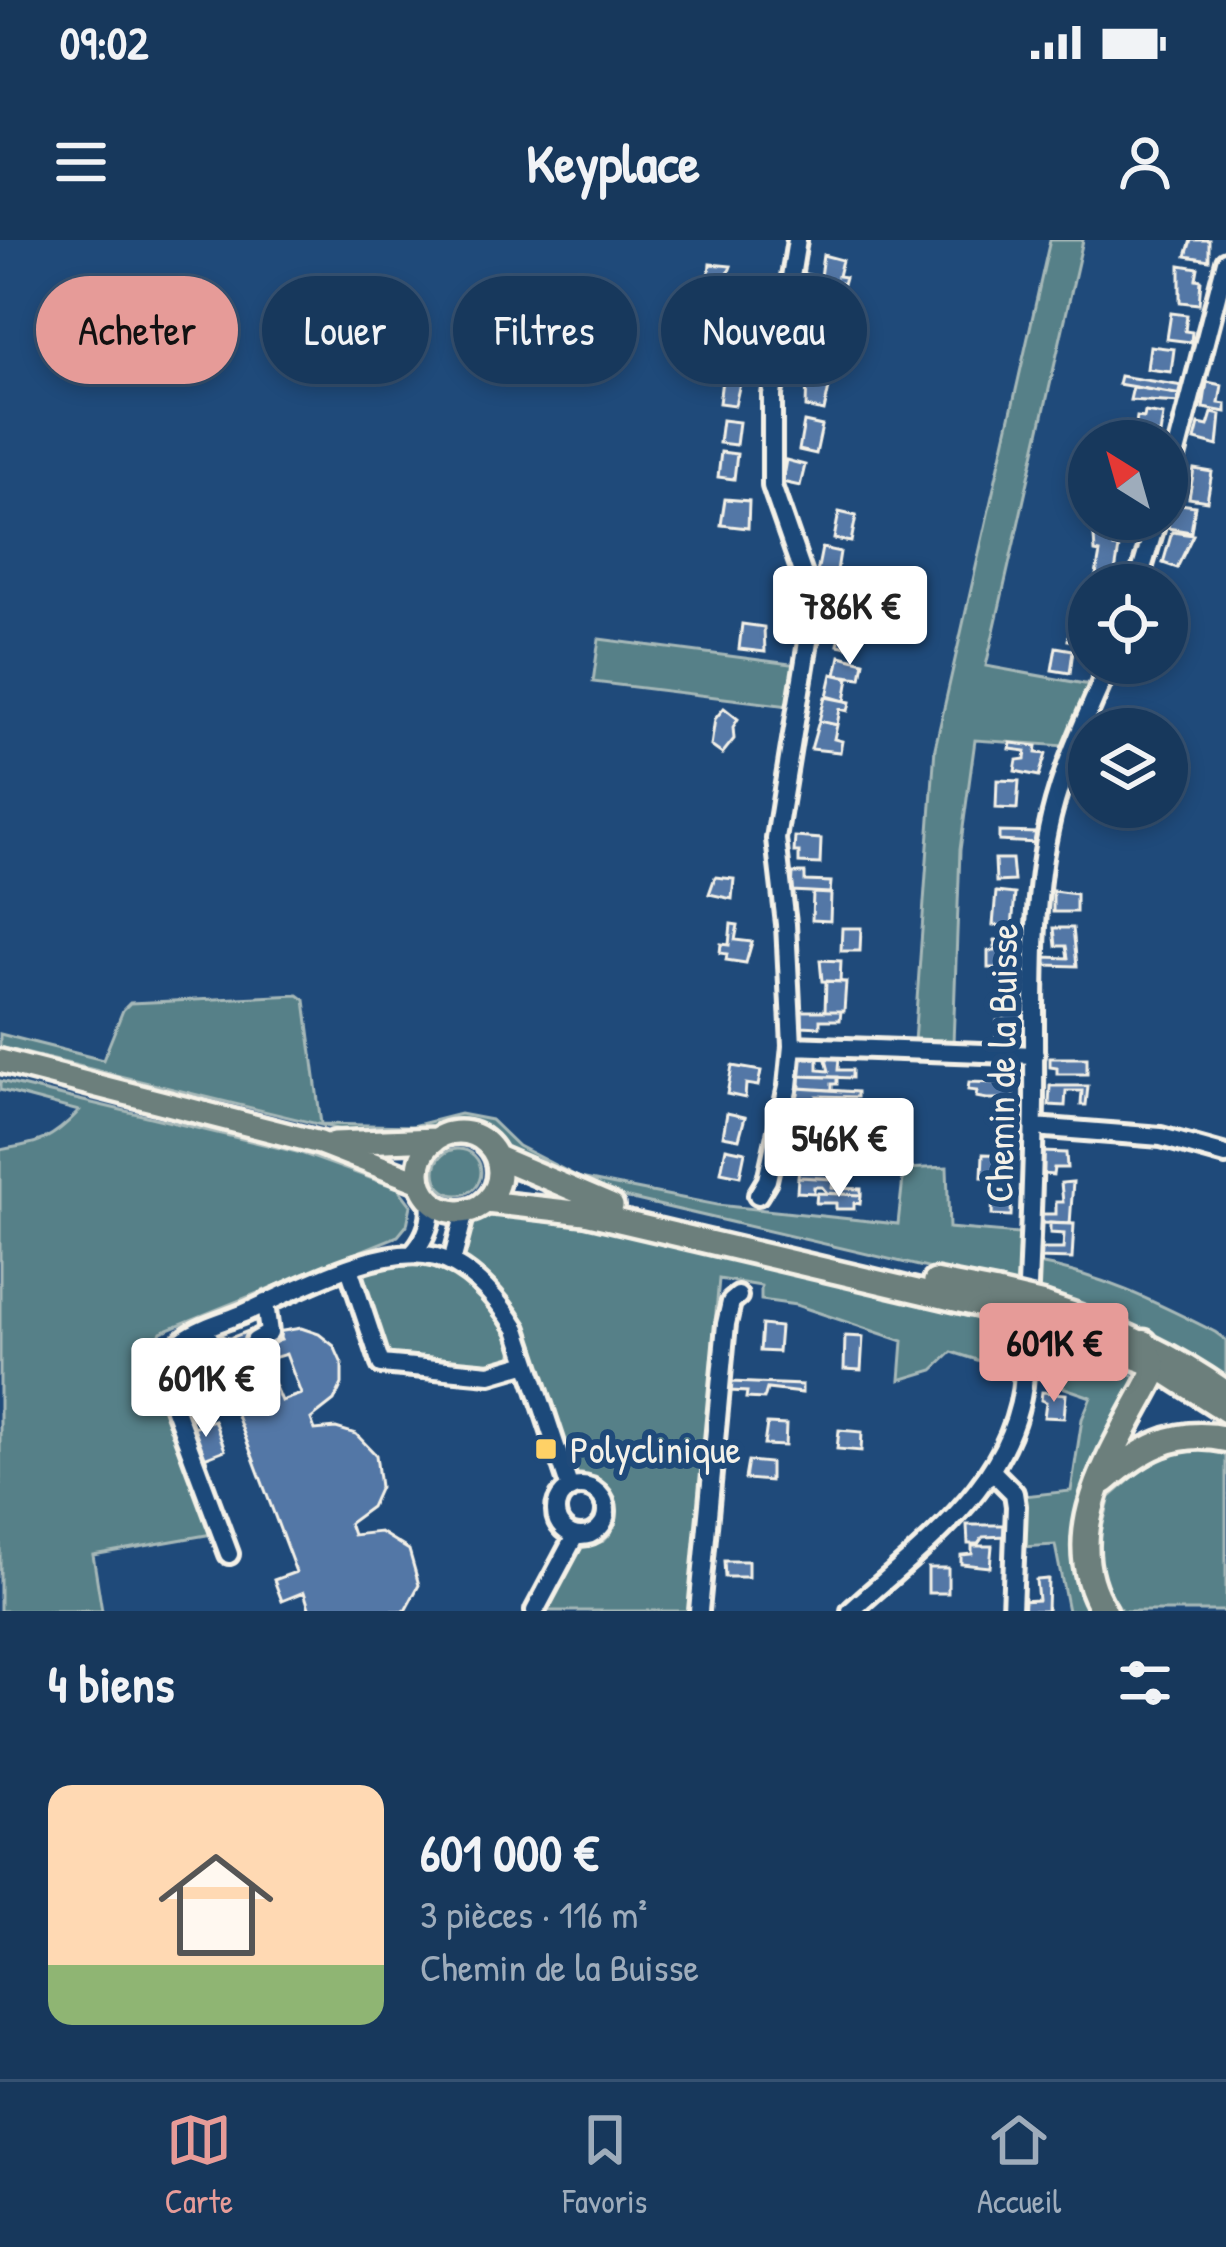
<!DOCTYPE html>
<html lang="fr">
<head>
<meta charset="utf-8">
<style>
	body { margin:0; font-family:"Patrick Hand",sans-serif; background:#244365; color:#f1f3f6; height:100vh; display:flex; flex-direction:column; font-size:45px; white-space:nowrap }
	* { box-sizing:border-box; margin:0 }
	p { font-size:39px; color:#9eacbb }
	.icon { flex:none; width:66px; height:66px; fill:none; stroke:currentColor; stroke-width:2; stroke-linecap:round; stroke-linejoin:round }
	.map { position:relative; height:1371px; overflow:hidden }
	.side { display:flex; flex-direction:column; background:#17385c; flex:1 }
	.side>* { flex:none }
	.top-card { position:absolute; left:36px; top:36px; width:1155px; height:108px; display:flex; gap:24px }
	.needle { width:78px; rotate:323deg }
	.fabs { position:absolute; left:1068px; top:180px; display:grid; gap:24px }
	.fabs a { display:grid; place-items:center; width:120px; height:120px; border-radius:50%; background:#17385c; box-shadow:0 6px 18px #0003,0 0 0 3px #365272; font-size:60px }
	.price { position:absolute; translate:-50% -102px; padding:0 27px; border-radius:12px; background:#fff; color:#222; font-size:39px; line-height:78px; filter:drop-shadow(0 3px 6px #0008) }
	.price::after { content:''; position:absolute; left:50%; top:72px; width:36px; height:27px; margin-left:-18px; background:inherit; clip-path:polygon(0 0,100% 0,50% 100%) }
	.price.current { background:#e69b98; color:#111 }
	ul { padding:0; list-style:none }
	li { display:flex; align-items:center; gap:36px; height:300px; padding:0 48px }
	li+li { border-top:3px solid #365272 }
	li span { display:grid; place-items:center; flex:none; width:336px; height:240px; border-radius:24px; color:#555 }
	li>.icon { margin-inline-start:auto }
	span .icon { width:144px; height:144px; fill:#fffc; stroke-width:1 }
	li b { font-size:51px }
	h2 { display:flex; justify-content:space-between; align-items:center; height:144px; padding:0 48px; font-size:51px }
	.tag { padding:0 42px; border-radius:54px; background:#17385c; box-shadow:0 6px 18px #0003,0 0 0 3px #365272; font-size:42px; line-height:108px }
	.tag.current { background:#e69b98; color:#111 }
	.status { display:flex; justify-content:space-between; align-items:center; height:84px; padding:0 60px; background:#17385c; direction:ltr }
	.status svg { height:33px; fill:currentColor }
	header { display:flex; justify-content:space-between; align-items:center; height:156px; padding:0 48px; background:#17385c; font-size:54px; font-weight:800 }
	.tabs { display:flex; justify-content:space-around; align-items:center; height:168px; border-top:3px solid #365272; background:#17385c; font-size:33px; color:#9eacbb }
	.tabs a { display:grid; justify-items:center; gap:6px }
	.tabs .current { color:#e69b98 }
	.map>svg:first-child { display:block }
	.green { fill:#578088; stroke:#a6b8b8; stroke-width:3 }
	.building { fill:#5277a6; stroke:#f4f1e8; stroke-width:3 }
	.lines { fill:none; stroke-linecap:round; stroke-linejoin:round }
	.minor-casing { stroke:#f4f1e8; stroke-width:26 }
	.major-casing { stroke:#f4f1e8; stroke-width:30 }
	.highway-casing { stroke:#f4f1e8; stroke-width:33 }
	.minor { stroke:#1f4a7a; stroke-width:16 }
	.major { stroke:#6c7f7c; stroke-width:21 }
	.highway { stroke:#6c7f7c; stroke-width:24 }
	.major-bridge-casing { stroke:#f4f1e8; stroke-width:30; stroke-linecap:butt }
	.major-bridge { stroke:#6c7f7c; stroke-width:21 }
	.poi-dot { fill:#ffd166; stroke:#1f4a7a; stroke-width:4.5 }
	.labels { text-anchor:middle; stroke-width:12; stroke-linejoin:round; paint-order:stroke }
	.street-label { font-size:39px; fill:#f4f1e8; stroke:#1f4a7a }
	.poi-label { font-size:39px; fill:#f4f1e8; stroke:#1f4a7a; text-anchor:start }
</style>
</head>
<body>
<div class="status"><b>09:02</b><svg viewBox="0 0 49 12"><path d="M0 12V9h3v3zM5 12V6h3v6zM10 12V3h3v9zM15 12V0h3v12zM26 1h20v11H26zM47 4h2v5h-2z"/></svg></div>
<header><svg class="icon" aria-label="menu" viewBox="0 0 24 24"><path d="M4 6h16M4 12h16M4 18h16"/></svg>Keyplace<svg class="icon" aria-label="person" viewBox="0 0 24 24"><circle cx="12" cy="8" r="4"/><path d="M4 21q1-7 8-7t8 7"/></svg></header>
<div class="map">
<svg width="1226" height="1371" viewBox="0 0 1226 1371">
	<rect width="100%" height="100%" fill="#1f4a7a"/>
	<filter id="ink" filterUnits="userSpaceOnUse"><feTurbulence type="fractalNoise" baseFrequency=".00833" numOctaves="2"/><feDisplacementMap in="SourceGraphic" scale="24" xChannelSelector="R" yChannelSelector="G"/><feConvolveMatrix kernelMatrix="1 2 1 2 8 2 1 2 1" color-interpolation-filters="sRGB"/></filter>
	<g filter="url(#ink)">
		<path class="green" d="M1050,0h33l-97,426 104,19 -25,61 -90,-6 -15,110 -7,194 -39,-2 21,-294z
			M599,399l199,26 -9,41 -196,-24z
			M298,755l7,5 16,124 92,2 47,-12 31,6 27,26 62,32 137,27 181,19 6,-55 43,-2 2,61 70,6 -2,55 -436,-102 -74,-35 -25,-28h-38l-37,9 -57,-1 -350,-85v-13l103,26 20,-50 7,-7z
			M0,841l301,72 97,35 13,17 -4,20 -9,11 -237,96c-21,45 33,154 51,202l-119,21 9,56h-102v-461c39,-7 51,-9 79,-39l-79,-21z
			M435 932a23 23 0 1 1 46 0a23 23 0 1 1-46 0Z
			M505,970l127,22 256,59 128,37 -4,43 -60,-19 -19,18 -33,10 3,-39 -107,-36 -35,-5v-14l-42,-7 -30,332h-148l34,-64 29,-6c28,-28 8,-66 -29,-68l-56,-160 -22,-26 -31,-24 -4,-10 2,-20 7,-9z
			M408,1022c40,4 118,46 103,95l-25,10 -101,-10 -27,-79 3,-8z
			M1038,1024c64,11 119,39 177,68l11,8v40c-58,-43 -123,-68 -190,-90z
			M1038,1093l74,30 29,17 -53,108 4,123h-24l-13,-66 -33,2 1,-51 48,-5 11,-72 9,-22 -58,-20z
			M1205,1206l21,10v155h-104l-19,-29 -5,-38 12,-47 54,-47z"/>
		<path class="building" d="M1191,0h18v20l-23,-4z
			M823,15l19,5 -4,16 7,1 -2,7 -23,-7z
			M710,24l21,2 -6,16 2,14 -20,-4z
			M1180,25l18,3 -2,11 5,1 -2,24 -19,-2z
			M805,34l30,7 -1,7 -7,-1 -1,6 -25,-6z
			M812,68l17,4 -5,21 -17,-4z
			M1171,73l16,2 -2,16 7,1 -1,10 -24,-3z
			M714,91l28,2 -2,27 -20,-1 1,-16 -7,-1z
			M802,96l21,5 -5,22 -18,-3z
			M1150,106l24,3 -3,23 -24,-3z
			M1120,136l63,10 -1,9 -64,-11z
			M807,138l23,5 -6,28 -18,-4z
			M722,140l18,3 -5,22 -16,-2z
			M1207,142l15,3 -3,18 7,1v8l-23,-4z
			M1133,147l49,8 -2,8 -50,-3z
			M1145,172l18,3 -3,19 -25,-4 2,-13 7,1z
			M1212,173l9,2 -3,31 -23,-6 4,-16 9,2z
			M722,180l17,2 -3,23 -17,-2z
			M804,182l18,4 -6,28 -17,-4z
			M721,212l16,2 -3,25 -16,-2z
			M786,220l19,5 -5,21 -18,-4z
			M1194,229l18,3 -5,29 -18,-3z
			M725,259l24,2 -1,27 -27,-3z
			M1172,263l23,3 -4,26 -23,-4z
			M839,272l17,4 -5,26 -17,-3z
			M1172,292l21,3 -16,33 -14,-5z
			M1094,296l22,4 -2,7 5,1 -5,30 -18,-3 4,-22 -5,-1z
			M822,308l18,4 -4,25 -19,-4z
			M876,352l27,4 -4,22 -23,-4z
			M843,378l19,4 -5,27 -19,-4z
			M1072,378l17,3 -2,22 -19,-3z
			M742,384l22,3 1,25 -26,-3z
			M1056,407l17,3 -3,23 -18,-3z
			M840,416l24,6 -3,16 -25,-3z
			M832,434l17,4 -4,23 -18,-5z
			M825,457l25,5 -2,9 -8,-2 -3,16 -18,-4z
			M724,468l14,11 -5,8 1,12 -12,15 -11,-8 4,-27z
			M819,481l18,4 -3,14 8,2 -2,11 -29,-3z
			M1011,503l26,3 -1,7 10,1 -7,22 -24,-5 2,-11 8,-1 1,-8 -16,-2z
			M997,540l22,1 -2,28 -21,-1z
			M999,592l38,1v10l-38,-2z
			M795,597l26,2 -1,25 -21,-1v-11h-5z
			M995,619h17l2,22 -18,1z
			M793,633h12v8l26,1 -1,11 -38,-2z
			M715,637l19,2 -2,20 -23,-5z
			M1053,651l23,3v18h-23z
			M996,652l19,2 -3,33 -19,-2z
			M813,653l18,1 -1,27 -18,-1z
			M731,684l7,1 -3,15 17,2 -6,21 -20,-3 1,-6 -7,-1 1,-9 8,1z
			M842,688h19l-1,23h-19z
			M1054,688h19l4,38 -31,-1 -1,-8 23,1 -2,-12h-10z
			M995,700h21l1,28h-29v-17h7z
			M820,720l21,1 -1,21 -18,-1z
			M826,741l20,1 -2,29h-19z
			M1004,768h22v20h-19v13h-11l1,-20h7z
			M802,771h39l-1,9h-20v7l-18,-1z
			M801,815l17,1v14l11,1 -4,-15 14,1 -1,13h14v8l-52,-2z
			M1050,818h37v16h-30v-6l-7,-1z
			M732,826l29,5 -3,15 -12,-2 -1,14 -18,-4z
			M998,832l16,1 -1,26h-26l-11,-2 1,-6 -9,-1 1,-8 29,1z
			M800,836l37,1v7h-5v6l-32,-2z
			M1050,846h38l-2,19h-5l1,-14h-16l-1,15 -16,-1z
			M797,848l60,4v5l-40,-1 -1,10 -20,-1z
			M795,864l18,2 -1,10 6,1v7l-24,-2z
			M727,873l18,4 -6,22 -16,-3z
			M818,893l19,2 -2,31 -19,-1z
			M726,908l19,4 -5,24 -19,-4z
			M1042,912l24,1 1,15h-13l-1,7 -11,-1z
			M983,914l29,1 -4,23 -26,-1z
			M823,926l35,2 -1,5h-16v6l-43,-2 1,-9 24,2z
			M798,937l35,2 -1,9 29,1v6l-34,-2 -5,-6h-8v6l-17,-1z
			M1073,942l-3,42 -29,-1 1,-9h14v-12h7l-2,-19z
			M993,951l19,1 -1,24 -19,-1z
			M817,953l44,2 -1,9 -6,-1v6h-18v-6h-20z
			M1050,983l24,1 -2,35 -35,-1v-9h26l1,-15 -14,-1z
			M762,1085l18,2 -2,25 -18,-1z
			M301,1088l18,6 15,12 8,18v20l-8,17 -23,18 4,11 21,-2 20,6 20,21 4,32 -9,20 -22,16 4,12 27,-3 29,18 10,35 -14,26h-95l-6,-19 -22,9 -8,-21 22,-8 -78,-207 16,-6 -9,-19 26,-10 30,71 20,-7 -15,-40 -13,4 -6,-14 14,-4 -4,-8z
			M845,1096l18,1 -2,33 -17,-1z
			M731,1142l71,3v8l-35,-4 -3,10 -18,-1 1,-6 -17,-1z
			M1042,1152l24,2 -2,24 -20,-1 2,-15 -5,-2z
			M214,1180l11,30 -26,10 -12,-31z
			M767,1184l19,1 -1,21 -21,-1z
			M839,1190l23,2 -1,19 -24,-2z
			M748,1221l22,2v18l-25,-2z
			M967,1285h40v11l-24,1 -5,7h-10z
			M972,1306h20l-2,21 -29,-3v-9l11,-1z
			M724,1321h24v16h-23z
			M928,1328h20v25h-20z
			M1048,1339l-1,32h-29l1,-10 19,-1 -2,-20z"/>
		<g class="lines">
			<g class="minor-casing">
				<path id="minor" d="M1167,248l59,-227
					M1137,345l20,-66
					M792,806l243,9
					M1034,887l127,10 65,18
					M758,955l9,-15 21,-94 4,-40 -6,-122 -10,-85 36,-222 -9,-42 -31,-89v-91l25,-155
					M412,1014c14,-15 21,-34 18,-54
					M452,1022l13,-50
					M349,1028l32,96 109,10 38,-11
					M204,1090l10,16 15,4
					M255,1101l14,-8 -4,-30
					M992,1231l22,22 2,13 -4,105
					M556 1271a25 25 0 1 1 50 0a25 25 0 1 1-50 0Z
					M229,1314l-62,-166c-2,-19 1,-37 18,-49 16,-12 40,-18 59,-26 50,-22 137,-71 192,-56 36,10 62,42 81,72l53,160
					M535,1371l40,-75
					M699,1371l27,-287 5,-22 7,-6
					M851,1371c72,-66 166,-130 173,-236 4,-92 9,-184 10,-275 1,-94 -5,-191 17,-283 13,-53 37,-104 59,-154"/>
			</g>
			<g class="major-casing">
				<path id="major" d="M0,821l320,82 100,39
					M419 932a40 40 0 1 1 80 0a40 40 0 1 1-80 0Z
					M334,903l102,-4
					M497,917l115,49
					M486,962l99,11 409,96
					M935,1041l62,12
					M1044,1064c65,21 126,48 182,88
					M1042,1084l112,41 72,46"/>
			</g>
			<g class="highway-casing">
				<path id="highway" d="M1104,1241c37,-32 71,-53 122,-42
					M1104,1371c-50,-79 12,-163 49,-235l1,-11 -10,-22"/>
			</g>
			<use href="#minor" class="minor"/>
			<use href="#major" class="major"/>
			<use href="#highway" class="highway"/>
			<g class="major-bridge-casing">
				<path id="major-bridge" d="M997,1053l47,11
					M994,1069l48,15"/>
			</g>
			<use href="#major-bridge" class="major-bridge"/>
		</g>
	</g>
	<rect class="poi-dot" x="534" y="1197" width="24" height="24" rx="6"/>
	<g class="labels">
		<g class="street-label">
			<text transform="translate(1001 823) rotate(-89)" y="14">Chemin de la Buisse</text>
		</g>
		<g class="poi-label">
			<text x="570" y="1223">Polyclinique</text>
		</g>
	</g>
</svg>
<div class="fabs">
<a><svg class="needle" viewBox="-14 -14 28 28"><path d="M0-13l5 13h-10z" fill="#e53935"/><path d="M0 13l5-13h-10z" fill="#9eacbb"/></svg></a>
<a><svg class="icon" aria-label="locate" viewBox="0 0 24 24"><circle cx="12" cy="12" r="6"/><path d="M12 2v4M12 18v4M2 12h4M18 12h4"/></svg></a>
<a><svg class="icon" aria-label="layers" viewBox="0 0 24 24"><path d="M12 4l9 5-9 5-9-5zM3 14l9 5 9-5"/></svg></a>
</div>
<b class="price" style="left:850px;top:428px">786K €</b>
<b class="price" style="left:839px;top:960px">546K €</b>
<b class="price current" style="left:1054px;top:1165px">601K €</b>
<b class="price" style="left:206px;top:1200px">601K €</b>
<div class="top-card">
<a class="tag current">Acheter</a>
<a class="tag">Louer</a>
<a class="tag">Filtres</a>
<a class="tag">Nouveau</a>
</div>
</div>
<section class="side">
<h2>4 biens<svg class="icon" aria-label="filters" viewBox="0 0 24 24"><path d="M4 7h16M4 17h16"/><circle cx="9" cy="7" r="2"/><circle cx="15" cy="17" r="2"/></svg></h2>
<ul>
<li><span style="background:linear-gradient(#ffd9b3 75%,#8fb573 0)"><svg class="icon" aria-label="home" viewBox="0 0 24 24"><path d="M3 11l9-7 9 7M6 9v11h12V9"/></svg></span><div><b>601 000 €</b><p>3 pièces · 116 m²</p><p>Chemin de la Buisse</p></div></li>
</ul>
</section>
<nav class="tabs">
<a class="current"><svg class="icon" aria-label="map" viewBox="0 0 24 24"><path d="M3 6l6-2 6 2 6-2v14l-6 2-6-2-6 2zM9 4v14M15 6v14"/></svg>Carte</a>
<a><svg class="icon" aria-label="saved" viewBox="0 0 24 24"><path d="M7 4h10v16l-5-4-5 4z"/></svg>Favoris</a>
<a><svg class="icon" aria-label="home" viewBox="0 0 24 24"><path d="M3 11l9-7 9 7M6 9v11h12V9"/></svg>Accueil</a>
</nav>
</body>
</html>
